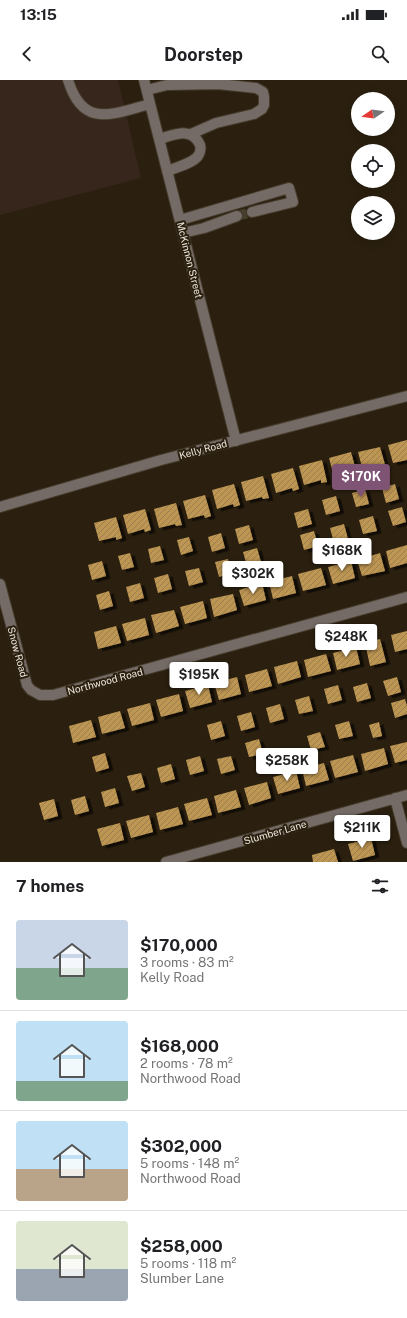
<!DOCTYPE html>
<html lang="en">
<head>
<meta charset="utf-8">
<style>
	body { margin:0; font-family:"Public Sans",sans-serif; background:#f6f6f6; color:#202124; height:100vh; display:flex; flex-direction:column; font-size:15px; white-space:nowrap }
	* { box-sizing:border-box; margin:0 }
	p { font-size:13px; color:#757577 }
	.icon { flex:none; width:22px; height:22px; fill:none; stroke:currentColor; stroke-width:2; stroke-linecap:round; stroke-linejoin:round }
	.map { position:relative; height:782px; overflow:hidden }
	.side { display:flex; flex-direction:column; background:#fff; flex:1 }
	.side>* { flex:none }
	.needle { width:26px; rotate:257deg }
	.fabs { position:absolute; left:351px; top:12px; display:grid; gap:8px }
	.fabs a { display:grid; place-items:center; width:44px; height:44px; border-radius:50%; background:#fff; box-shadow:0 2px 10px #0003; font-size:20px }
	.price { position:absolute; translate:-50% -34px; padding:0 9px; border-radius:4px; background:#fff; color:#222; font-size:13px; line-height:26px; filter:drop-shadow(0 1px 2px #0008) }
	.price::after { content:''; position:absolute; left:50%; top:24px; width:12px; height:9px; margin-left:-6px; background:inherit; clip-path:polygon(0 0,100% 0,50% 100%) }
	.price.on { background:#7f5374; color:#fff }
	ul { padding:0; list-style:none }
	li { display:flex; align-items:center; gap:12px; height:100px; padding:0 16px }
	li+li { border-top:1px solid #e0e0e0 }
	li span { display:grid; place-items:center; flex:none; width:112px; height:80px; border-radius:4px; color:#555 }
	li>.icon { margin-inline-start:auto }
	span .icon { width:48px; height:48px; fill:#fffc; stroke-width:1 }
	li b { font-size:17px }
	h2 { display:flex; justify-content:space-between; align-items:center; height:48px; padding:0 16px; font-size:17px }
	.status { display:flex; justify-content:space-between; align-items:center; height:28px; padding:0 20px; background:#fff; direction:ltr }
	.status svg { height:11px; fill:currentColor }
	header { display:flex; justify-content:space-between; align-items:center; height:52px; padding:0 16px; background:#fff; font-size:18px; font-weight:700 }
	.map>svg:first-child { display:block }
	.education { fill:#36261c }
	.building { fill:url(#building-hatch); filter:url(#shadow) }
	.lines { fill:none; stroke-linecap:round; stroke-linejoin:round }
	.minor-tunnel { stroke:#483e2e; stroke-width:10; stroke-dasharray:10 5; stroke-linecap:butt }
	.minor-casing { stroke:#463c2c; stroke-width:12 }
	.minor { stroke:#756b66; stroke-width:10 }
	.labels { text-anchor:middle; stroke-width:4; stroke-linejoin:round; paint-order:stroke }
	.street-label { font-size:10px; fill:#ede6dc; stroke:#2b200f }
</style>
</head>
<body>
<div class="status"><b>13:15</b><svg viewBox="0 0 49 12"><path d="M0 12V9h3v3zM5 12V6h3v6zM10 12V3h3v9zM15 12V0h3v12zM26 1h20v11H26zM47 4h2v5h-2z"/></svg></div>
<header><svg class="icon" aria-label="back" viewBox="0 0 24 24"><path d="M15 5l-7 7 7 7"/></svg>Doorstep<svg class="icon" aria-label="search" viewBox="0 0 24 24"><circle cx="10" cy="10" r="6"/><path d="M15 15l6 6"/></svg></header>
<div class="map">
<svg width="407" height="782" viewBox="0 0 407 782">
	<defs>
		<pattern id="building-hatch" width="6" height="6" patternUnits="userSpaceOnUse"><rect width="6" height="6" fill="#be9652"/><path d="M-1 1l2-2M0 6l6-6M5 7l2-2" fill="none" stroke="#9a7e4d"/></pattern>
		<filter id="shadow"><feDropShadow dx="4.5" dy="2.5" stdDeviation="0" flood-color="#0009"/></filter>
	</defs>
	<rect width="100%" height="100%" fill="#2b200f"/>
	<path class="education" d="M0,0h118l23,98 -141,37z"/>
	<path class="building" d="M407,360v20l-14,3 -5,-18z
		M380,367l6,21 -6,2 -1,-3 -16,4 -5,-19z
		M351,372l6,22 -6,1 -1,-2 -16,4 -5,-19z
		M322,380l5,22 -6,1v-3l-17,5 -5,-19z
		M293,388l6,21 -6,2 -1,-3 -16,5 -5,-19z
		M263,396l6,22 -6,1 -1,-2 -16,4 -5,-19z
		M234,404l6,21 -6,2 -1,-3 -16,5 -5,-19z
		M395,404l4,15 -13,4 -4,-15z
		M365,409l4,15 -13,3 -4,-14z
		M205,415l6,21 -6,2 -1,-3 -16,4 -5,-18z
		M336,416l4,15 -14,4 -4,-15z
		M176,423l6,22 -6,1 -1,-2 -16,4 -5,-19z
		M402,427l4,15 -13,4 -5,-15z
		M145,429l6,21 -6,2 -1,-3 -16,5 -5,-19z
		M308,429l4,15 -14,4 -4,-15z
		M373,436l4,15 -14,3 -4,-14z
		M116,437l6,21 -6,2v-3l-17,4 -5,-18z
		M344,444l4,15 -14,4 -4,-15z
		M249,445l4,15 -14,4 -4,-15z
		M314,451l4,15 -14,4 -4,-15z
		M221,453l4,15 -13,4 -4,-15z
		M189,457l4,14 -12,4 -4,-15z
		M407,465v18l-17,5 -4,-17z
		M160,466l4,14 -13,3 -3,-14z
		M257,468l4,14 -14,4 -4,-14z
		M130,473l4,14 -12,3 -4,-14z
		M380,473l5,18 -23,5 -5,-16z
		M228,479l4,14 -13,4 -4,-15z
		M102,481l4,15 -14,4 -4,-15z
		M351,481l4,17 -22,6 -5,-17z
		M199,488l4,14 -14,4 -4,-15z
		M321,488l5,17 -23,6 -5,-17z
		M168,494l4,15 -14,4 -4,-15z
		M292,496l4,17 -23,6 -4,-17z
		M140,503l4,15 -14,4 -4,-15z
		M262,503l4,17 -22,6 -5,-16z
		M109,511l4,15 -13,4 -4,-15z
		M233,514l4,16 -23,7 -4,-18z
		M203,521l4,17 -22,6 -5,-17z
		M174,530l5,16 -23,7 -5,-18z
		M145,538l4,17 -22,6 -5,-17z
		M116,546l5,17 -23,6 -4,-17z
		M407,551v18l-12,3 -4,-17z
		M380,559l6,23 -16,4 -5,-23z
		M356,567l4,17 -23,6 -4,-17z
		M326,574l5,17 -23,6 -4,-17z
		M297,581l4,16 -23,7 -4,-17z
		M267,589l5,17 -23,6 -4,-17z
		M237,597l4,17 -22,6 -5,-17z
		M397,597l4,15 -13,4 -5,-15z
		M367,603l4,15 -14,4 -4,-15z
		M208,605l4,17 -22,6 -5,-17z
		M338,605l4,15 -14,4 -4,-15z
		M179,614l4,17 -22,6 -5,-17z
		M309,616l4,15 -14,3 -4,-14z
		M405,619l2,7v8l-12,4 -4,-15z
		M150,623l4,17 -22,6 -5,-17z
		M280,624l4,15 -14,4 -4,-15z
		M120,631l5,17 -23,6 -4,-17z
		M251,632l4,15 -14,4 -4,-15z
		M91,640l5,17 -23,6 -4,-17z
		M221,641l4,15 -14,4 -4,-15z
		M349,641l4,15 -14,3 -4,-14z
		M379,642l3,14 -9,2 -4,-13z
		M320,652l5,15 -14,3 -4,-14z
		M259,659l4,15 -14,3 -4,-14z
		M407,662v18l-12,3 -5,-17z
		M384,668l4,16 -23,7 -4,-17z
		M105,673l4,15 -13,4 -4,-15z
		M353,675l5,17 -23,6 -5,-17z
		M200,676l4,15 -14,4 -4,-15z
		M231,676l4,14 -14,4 -4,-15z
		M324,683l5,17 -23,6 -4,-17z
		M171,684l4,15 -14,4 -4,-15z
		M296,691l4,17 -22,6 -5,-17z
		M141,693l4,14 -13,4 -5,-15z
		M267,702l4,16 -22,7 -5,-17z
		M115,708l4,15 -14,4 -4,-15z
		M236,710l5,17 -23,6 -4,-17z
		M85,716l4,15 -14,4 -4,-15z
		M207,718l5,17 -23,6 -5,-17z
		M54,719l4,17 -14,4 -5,-17z
		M178,727l5,17 -23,6 -4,-17z
		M149,735l4,17 -22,6 -5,-17z
		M120,743l4,17 -22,6 -5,-17z
		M371,758l4,17 -22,6 -5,-17z
		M334,769l4,13h-25l-1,-7z"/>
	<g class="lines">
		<path class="minor-tunnel" d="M237,136l15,-4"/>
		<g class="minor-casing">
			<path id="minor" d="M68,0c15,49 44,34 82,24
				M144,0l92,361
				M147,10l20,-5 51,-1 38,4 7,4 1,5v8l-2,4 -8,5 -38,9 -25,11
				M159,59c15,-4 33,-13 41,6 1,3 0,8 -2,11 -5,7 -23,12 -31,15
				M180,140l109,-32 4,14 -41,10
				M183,153l21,-5 33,-12
				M0,427l161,-47 246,-64
				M0,504l27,101 4,5 9,5h13l354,-98
				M395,718l12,45
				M166,782l241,-67"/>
		</g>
		<use href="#minor" class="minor"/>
	</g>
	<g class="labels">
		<g class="street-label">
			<text transform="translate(190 180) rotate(76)" y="4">McKinnon Street</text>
			<text transform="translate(203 369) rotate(-15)" y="4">Kelly Road</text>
			<text transform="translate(18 572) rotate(75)" y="4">Snow Road</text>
			<text transform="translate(105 601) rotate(-15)" y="4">Northwood Road</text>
			<text transform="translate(275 752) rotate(-16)" y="4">Slumber Lane</text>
		</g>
	</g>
</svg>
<div class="fabs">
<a><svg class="needle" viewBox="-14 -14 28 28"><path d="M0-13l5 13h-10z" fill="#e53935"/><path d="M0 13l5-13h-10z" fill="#757577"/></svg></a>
<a><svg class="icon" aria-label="locate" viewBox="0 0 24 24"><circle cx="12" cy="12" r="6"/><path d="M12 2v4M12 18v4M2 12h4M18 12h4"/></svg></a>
<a><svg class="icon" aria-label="layers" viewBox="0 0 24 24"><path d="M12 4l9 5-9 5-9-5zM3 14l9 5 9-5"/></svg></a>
</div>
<b class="price on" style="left:361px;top:418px">$170K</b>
<b class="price" style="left:342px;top:492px">$168K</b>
<b class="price" style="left:253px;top:515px">$302K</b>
<b class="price" style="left:346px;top:578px">$248K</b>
<b class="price" style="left:199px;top:616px">$195K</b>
<b class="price" style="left:287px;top:702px">$258K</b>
<b class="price" style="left:362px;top:769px">$211K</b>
</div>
<section class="side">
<h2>7 homes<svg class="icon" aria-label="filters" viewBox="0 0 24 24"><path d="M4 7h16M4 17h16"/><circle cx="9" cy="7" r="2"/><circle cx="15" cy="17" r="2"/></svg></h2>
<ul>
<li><span style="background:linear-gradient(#c9d6e8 60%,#7fa58c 0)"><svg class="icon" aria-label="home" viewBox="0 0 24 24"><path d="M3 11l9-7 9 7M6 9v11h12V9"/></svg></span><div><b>$170,000</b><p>3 rooms · 83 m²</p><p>Kelly Road</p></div></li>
<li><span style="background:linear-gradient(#bfe0f5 75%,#7fa58c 0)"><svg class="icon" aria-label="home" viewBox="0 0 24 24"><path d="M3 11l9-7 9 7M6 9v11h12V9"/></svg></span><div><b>$168,000</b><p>2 rooms · 78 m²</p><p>Northwood Road</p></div></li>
<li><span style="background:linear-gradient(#bfe0f5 60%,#b9a48a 0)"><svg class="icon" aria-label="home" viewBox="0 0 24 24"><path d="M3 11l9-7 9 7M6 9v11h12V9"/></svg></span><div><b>$302,000</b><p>5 rooms · 148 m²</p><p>Northwood Road</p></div></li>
<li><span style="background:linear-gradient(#dfe7d0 60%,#9aa5b1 0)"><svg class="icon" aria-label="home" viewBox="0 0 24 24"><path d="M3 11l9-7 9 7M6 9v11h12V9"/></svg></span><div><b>$258,000</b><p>5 rooms · 118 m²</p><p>Slumber Lane</p></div></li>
</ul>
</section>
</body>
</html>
